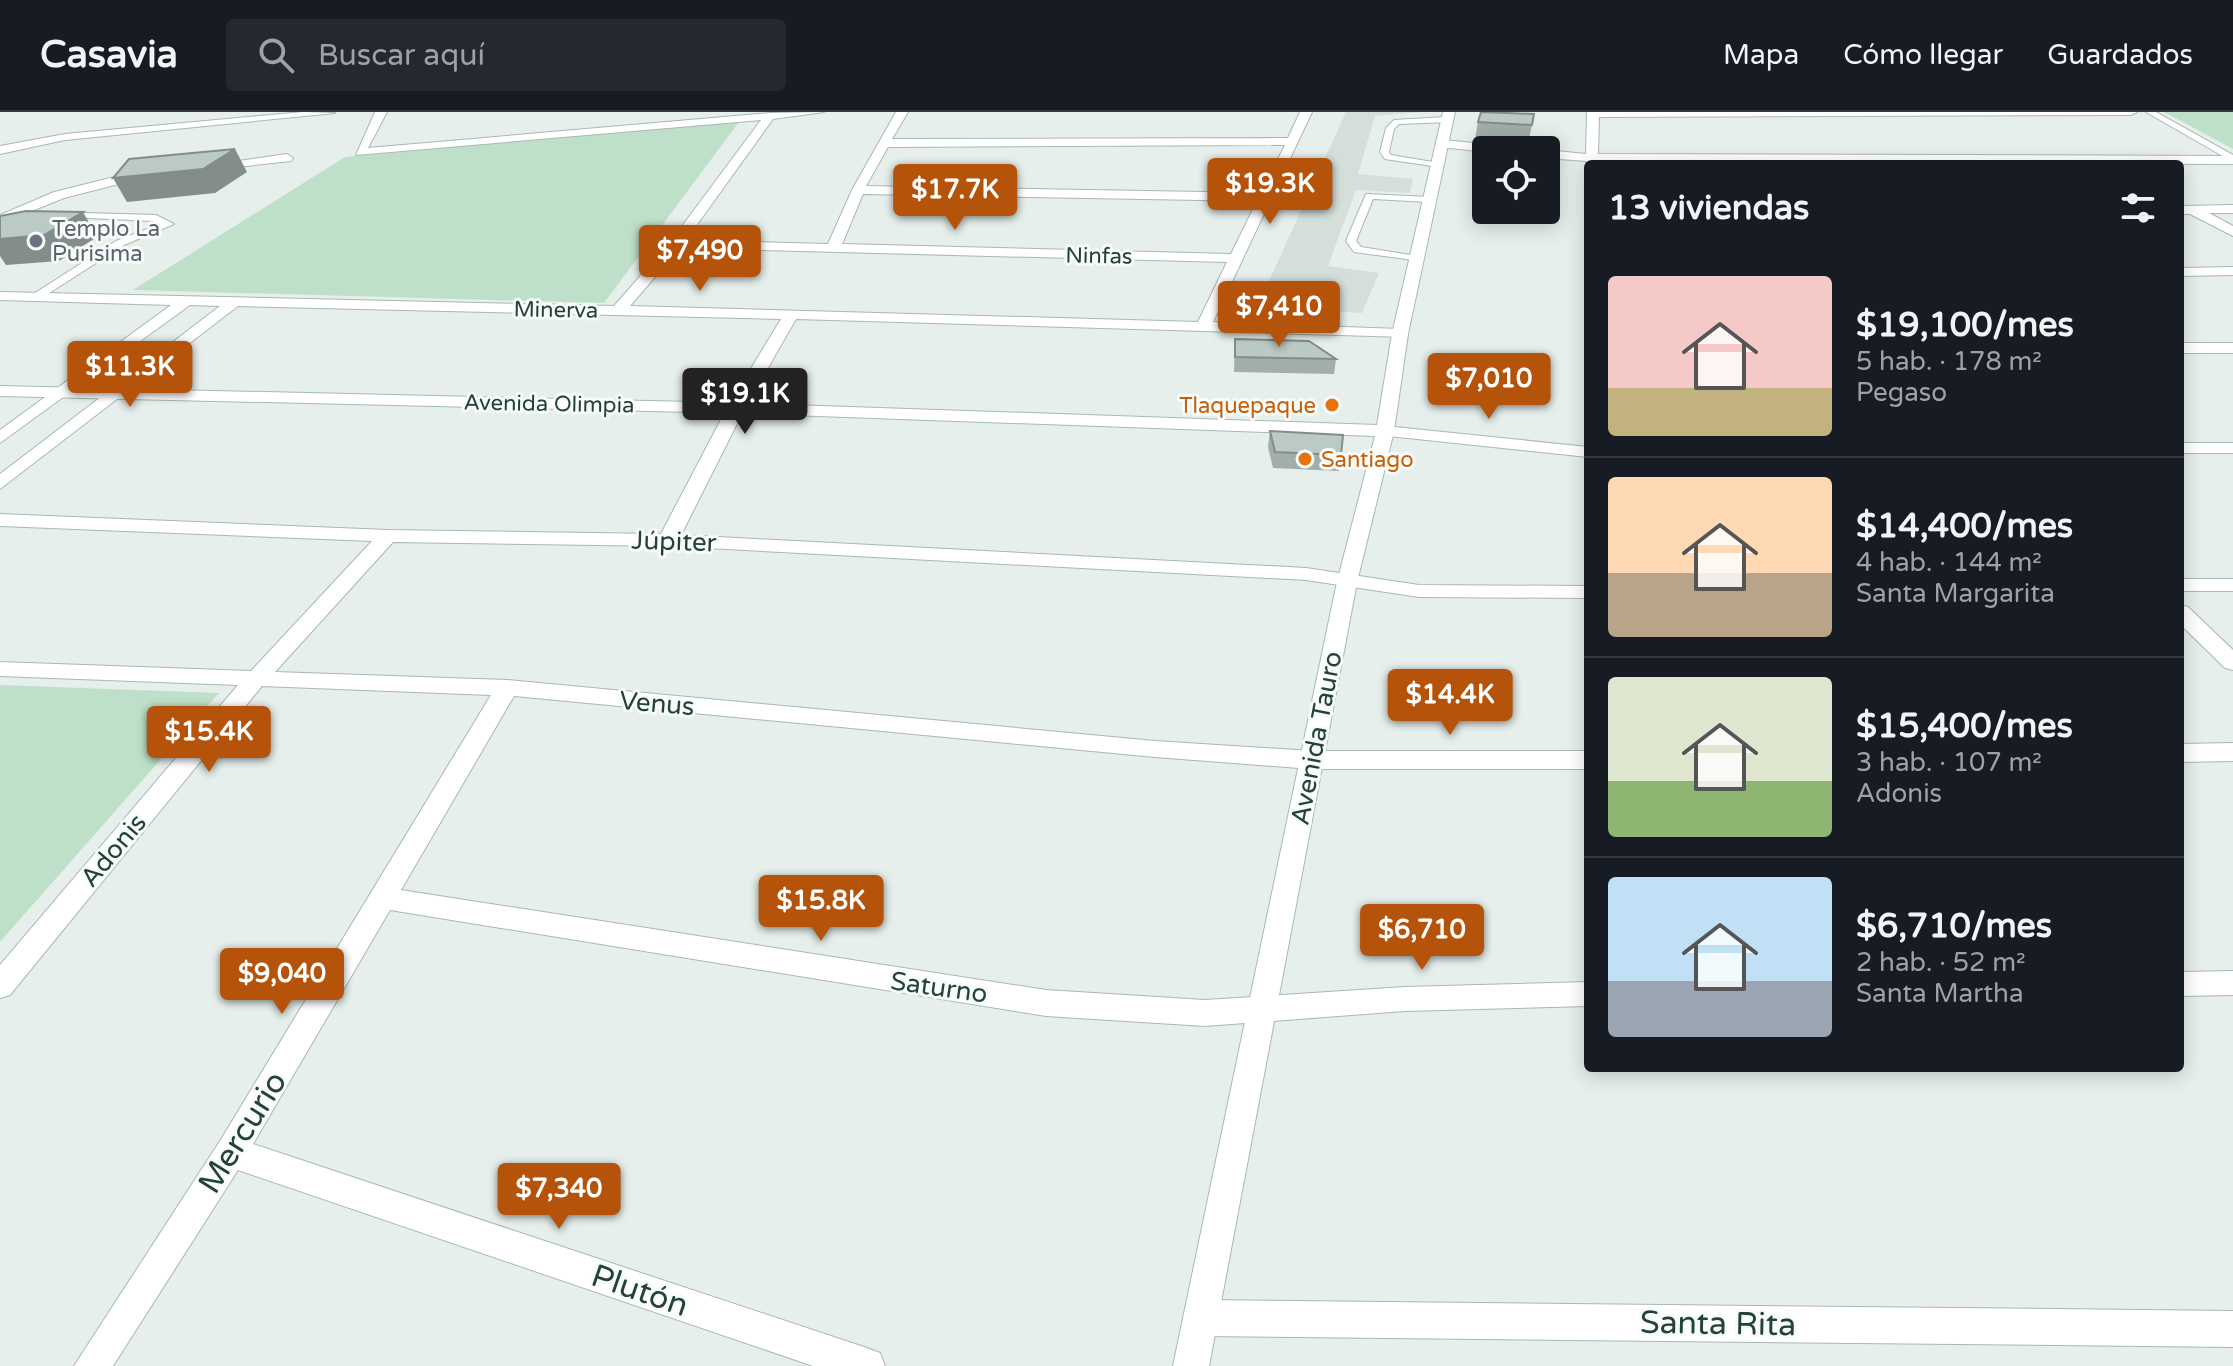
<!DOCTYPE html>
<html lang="es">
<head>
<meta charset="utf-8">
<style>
	body { margin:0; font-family:"Varela Round",sans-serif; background:#242831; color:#f1f3f6; height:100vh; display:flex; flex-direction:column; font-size:30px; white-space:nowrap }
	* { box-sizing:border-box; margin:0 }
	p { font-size:26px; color:#9ea1a6 }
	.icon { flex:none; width:44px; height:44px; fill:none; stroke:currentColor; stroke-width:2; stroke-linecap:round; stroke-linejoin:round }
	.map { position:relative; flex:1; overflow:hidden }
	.drawer { position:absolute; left:1584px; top:48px; width:600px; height:912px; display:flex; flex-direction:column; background:#171b24; border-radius:8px; box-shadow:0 4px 20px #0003 }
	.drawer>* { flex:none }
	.tools { position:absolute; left:1472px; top:24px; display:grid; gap:16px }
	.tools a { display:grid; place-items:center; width:88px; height:88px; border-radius:8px; background:#171b24; box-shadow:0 4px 20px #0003; font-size:40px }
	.price { position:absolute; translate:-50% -68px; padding:0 18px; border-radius:8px; background:#b45309; color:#fff; font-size:26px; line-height:52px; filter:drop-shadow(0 2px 4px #0008) }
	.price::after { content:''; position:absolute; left:50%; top:48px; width:24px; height:18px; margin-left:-12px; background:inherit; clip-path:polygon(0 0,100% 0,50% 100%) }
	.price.on { background:#222; color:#fff }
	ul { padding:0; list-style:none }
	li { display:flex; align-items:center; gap:24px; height:200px; padding:0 24px }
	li+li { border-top:2px solid #363941 }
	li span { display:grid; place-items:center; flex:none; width:224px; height:160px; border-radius:8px; color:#555 }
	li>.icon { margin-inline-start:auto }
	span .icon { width:96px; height:96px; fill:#fffc; stroke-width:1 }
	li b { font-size:34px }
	h2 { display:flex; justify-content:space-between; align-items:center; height:96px; padding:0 24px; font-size:34px }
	header { display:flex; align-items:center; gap:48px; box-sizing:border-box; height:112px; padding:0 40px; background:#171b24; border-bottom:2px solid #363941 }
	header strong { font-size:38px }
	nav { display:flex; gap:44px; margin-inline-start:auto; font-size:28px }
	.search { width:560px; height:72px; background:#242831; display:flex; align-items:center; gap:20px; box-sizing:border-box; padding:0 28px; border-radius:8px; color:#9ea1a6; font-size:30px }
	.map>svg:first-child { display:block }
	.built { fill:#d4dfda }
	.green { fill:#bfe0c8 }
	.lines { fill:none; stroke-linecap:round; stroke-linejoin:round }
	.lane-casing { stroke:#a8b8b2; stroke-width:2 }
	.street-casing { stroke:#a8b8b2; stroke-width:2 }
	.secondary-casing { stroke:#a4bbb3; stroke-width:2 }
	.lane { fill:#fff; fill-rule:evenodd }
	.street { fill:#fff; fill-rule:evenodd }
	.secondary { fill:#fff; fill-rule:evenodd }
	.wall { fill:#a1aea9 }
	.shaded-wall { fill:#838d89 }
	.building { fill:#bbcac4; stroke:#838d89; stroke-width:2 }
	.worship-dot { fill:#6b7280; stroke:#f7fbf9; stroke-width:3 }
	.food-dot { fill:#e8710a; stroke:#f7fbf9; stroke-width:3 }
	.labels { text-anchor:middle; stroke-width:6; stroke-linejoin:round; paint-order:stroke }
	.far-worship-label { font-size:22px; fill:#5b616d; stroke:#f7fbf9; text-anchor:start }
	.far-street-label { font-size:22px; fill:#24423a; stroke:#f7fbf9 }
	.far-food-label { font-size:22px; fill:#c56008; stroke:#f7fbf9; text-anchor:end }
	.street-label { font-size:26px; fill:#24423a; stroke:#f7fbf9 }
	.near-street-label { font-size:32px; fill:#24423a; stroke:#f7fbf9 }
</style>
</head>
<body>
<header>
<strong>Casavia</strong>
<div class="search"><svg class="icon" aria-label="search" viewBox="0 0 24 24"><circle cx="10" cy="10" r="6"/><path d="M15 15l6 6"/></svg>Buscar aquí</div>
<nav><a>Mapa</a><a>Cómo llegar</a><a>Guardados</a></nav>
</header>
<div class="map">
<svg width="2233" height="1254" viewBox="0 0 2233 1254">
	<rect width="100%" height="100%" fill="#e6efeb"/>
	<path class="built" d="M1346,0h75l-46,4 -17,58 55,5 -3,14 -54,-3 -28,76 51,7 -17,40 -73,-5 9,-13 -34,-3z"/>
	<path class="green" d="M2164,0h69v37z
		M739,10l-135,181 -471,-13 212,-133z
		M0,573l219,8 -219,249z"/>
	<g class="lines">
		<g class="lane-casing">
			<path id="lane" d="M2146,0h10l77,43v7z
				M1447,5l3,5 -51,2 -5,5 -5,23 2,3 48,8v4l-54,-8 -5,-7 6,-24 8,-8z
				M1366,82l65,3 2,2 -5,3 -55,-3 -17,42 5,6 56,9 4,1v4l-67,-9 -8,-11z
				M84,101l72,2 18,9 -50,21 -84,54h-8v-4l84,-54 44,-17 -6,-3 -66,-3 -4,-1z"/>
		</g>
		<g class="street-casing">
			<path id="street" d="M303,0l32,1 -270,27 -65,14v-8l65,-12z
				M375,0h12l-19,36 402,-35 54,-1 -51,7 -87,121 142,4 24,-54 44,-78h12l-16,27 396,-1 12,-26h12l-99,210 187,7 6,2v6l-610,-18 -51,89 -64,127 625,33 113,17 169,1v12l-169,-1 -113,-17 -638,-34 -275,-4 -118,130 232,8 648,61 157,10h276v18h-276l-157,-12 -641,-61 -113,194 645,100 159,10 200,-13 183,-5v24l-183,5 -200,15 -159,-10 -656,-106 -137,234 614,204 13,5 5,13h-72l-575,-196 -125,196h-39l146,-225 271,-446 -229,-9 -252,309 -10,3v-33l238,-280 -238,-9v-14l251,9 121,-130 -372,-15v-12l388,16 273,4 66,-126 54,-89 -543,-13 -238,183v-15l220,-168 -30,-1 -190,138v-13l171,-125 -171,-5v-8l614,14 57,-65 90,-121 -405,35zM1285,33l-24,48 -395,-7 22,-39zM863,82l394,7 -26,53 -389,-10zM680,136l547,14 -29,60 -568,-16z
				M1587,0h550l-6,3 -532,2 -1,37 635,2v8l-635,-2 -10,5 -2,-6 -40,-3v-8l40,4z
				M1444,28l59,6 6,4 -23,2 -46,-5 -2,-3z
				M287,42l6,4 -2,3 -81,9 -6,-4z
				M146,57l6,4 -2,3 -86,22 -64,26v-9l54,-23z
				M2233,93v8h-24l24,13v10l-43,-22h-10v-8z
				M2233,155v8l-53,1v-8z
				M2180,231h53v10h-53z
				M1385,314l203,21v10l-209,-22v-8z
				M2180,331h53v10h-53z
				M2180,467h53v12h-53z
				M2180,493l8,2 45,43v20l-8,-2 -45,-44z
				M2233,631v18l-53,1v-18z
				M2233,859v24l-53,1v-24z
				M1203,1188l1030,11v36l-1030,-11 -13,-5 -5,-13 5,-13z"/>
		</g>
		<g class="secondary-casing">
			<path id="secondary" d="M1443,0h12l-47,222 -14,97 -37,151 -148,784h-36l164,-784 38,-146 -639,-23 -736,-17v-10l736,17 641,22 15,-91z"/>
		</g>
		<use href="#lane" class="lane"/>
		<use href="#street" class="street"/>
		<use href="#secondary" class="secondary"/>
	</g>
	<path class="wall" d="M1478,10l54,3 -5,23 -53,-4z
		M1235,227l101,20 -2,15 -100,-2z
		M1270,319l71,24 -2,16 -66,-3 -5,-21z"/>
	<path class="shaded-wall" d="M235,37l12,23 -32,21 -88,9 -14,-24z
		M83,100l14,25 -38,24 -53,4 -6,-9v-17z"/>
	<path class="building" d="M1481,0l53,2 -2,11 -54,-3z
		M235,37l-32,20 -90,9 16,-19z
		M26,99l57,1 -39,23 -44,4v-23z
		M1235,227l74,2 27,18 -101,-2z
		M1270,319l73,4 -2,20 -66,-3z"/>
	<circle class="worship-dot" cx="36" cy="129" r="8"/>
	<g class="food-dot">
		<circle cx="1332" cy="293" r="8"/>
		<circle cx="1305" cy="347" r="8"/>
	</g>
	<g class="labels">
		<g class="far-worship-label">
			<text x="52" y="124">Templo La<tspan x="52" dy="25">Purisima</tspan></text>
		</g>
		<g class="far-street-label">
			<text transform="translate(1099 143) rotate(1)" y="8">Ninfas</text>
			<text transform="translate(556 197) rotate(1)" y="8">Minerva</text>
			<text transform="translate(549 291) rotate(1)" y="8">Avenida Olimpia</text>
		</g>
		<g class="far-food-label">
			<text x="1316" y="301">Tlaquepaque</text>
			<text x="1321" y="355" text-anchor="start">Santiago</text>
		</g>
		<g class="street-label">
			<text transform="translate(674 429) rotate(2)" y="9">Júpiter</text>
			<text transform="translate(657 591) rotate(5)" y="9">Venus</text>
			<text transform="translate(1316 626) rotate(-79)" y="9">Avenida Tauro</text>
			<text transform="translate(113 738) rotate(-50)" y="9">Adonis</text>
			<text transform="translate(939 875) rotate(8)" y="9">Saturno</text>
		</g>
		<g class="near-street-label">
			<text transform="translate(242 1020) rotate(-58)" y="11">Mercurio</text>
			<text transform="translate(640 1178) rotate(19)" y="11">Plutón</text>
			<text transform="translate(1718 1211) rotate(1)" y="11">Santa Rita</text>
		</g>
	</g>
</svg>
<div class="tools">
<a><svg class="icon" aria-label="locate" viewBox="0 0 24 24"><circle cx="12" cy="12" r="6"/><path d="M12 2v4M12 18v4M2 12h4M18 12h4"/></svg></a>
</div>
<b class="price" style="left:1270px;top:114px">$19.3K</b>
<b class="price" style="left:955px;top:120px">$17.7K</b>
<b class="price" style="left:700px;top:181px">$7,490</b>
<b class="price" style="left:1279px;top:237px">$7,410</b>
<b class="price" style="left:130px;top:297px">$11.3K</b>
<b class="price" style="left:1489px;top:309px">$7,010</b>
<b class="price on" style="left:745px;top:324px">$19.1K</b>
<b class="price" style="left:1450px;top:625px">$14.4K</b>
<b class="price" style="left:209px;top:662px">$15.4K</b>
<b class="price" style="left:821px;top:831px">$15.8K</b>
<b class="price" style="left:1422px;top:860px">$6,710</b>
<b class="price" style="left:282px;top:904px">$9,040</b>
<b class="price" style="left:559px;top:1119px">$7,340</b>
<section class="drawer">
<h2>13 viviendas<svg class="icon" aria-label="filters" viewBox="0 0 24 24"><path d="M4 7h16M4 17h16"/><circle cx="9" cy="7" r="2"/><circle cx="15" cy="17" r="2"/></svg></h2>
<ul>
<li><span style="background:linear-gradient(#f6c9c9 70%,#c2b280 0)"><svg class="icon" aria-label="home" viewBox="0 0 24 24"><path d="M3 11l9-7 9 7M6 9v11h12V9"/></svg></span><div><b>$19,100/mes</b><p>5 hab. · 178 m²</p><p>Pegaso</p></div></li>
<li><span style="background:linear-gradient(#ffd9b3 60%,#b9a48a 0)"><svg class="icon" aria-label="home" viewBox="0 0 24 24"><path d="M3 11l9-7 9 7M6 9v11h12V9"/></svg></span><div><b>$14,400/mes</b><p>4 hab. · 144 m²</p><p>Santa Margarita</p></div></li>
<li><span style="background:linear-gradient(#dfe7d0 65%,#8fb573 0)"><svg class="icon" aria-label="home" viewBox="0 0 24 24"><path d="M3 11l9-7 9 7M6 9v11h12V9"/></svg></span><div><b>$15,400/mes</b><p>3 hab. · 107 m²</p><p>Adonis</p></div></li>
<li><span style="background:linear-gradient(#bfe0f5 65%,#9aa5b1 0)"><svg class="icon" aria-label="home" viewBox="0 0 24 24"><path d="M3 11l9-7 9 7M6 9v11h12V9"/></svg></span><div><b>$6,710/mes</b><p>2 hab. · 52 m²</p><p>Santa Martha</p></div></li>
</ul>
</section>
</div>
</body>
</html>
